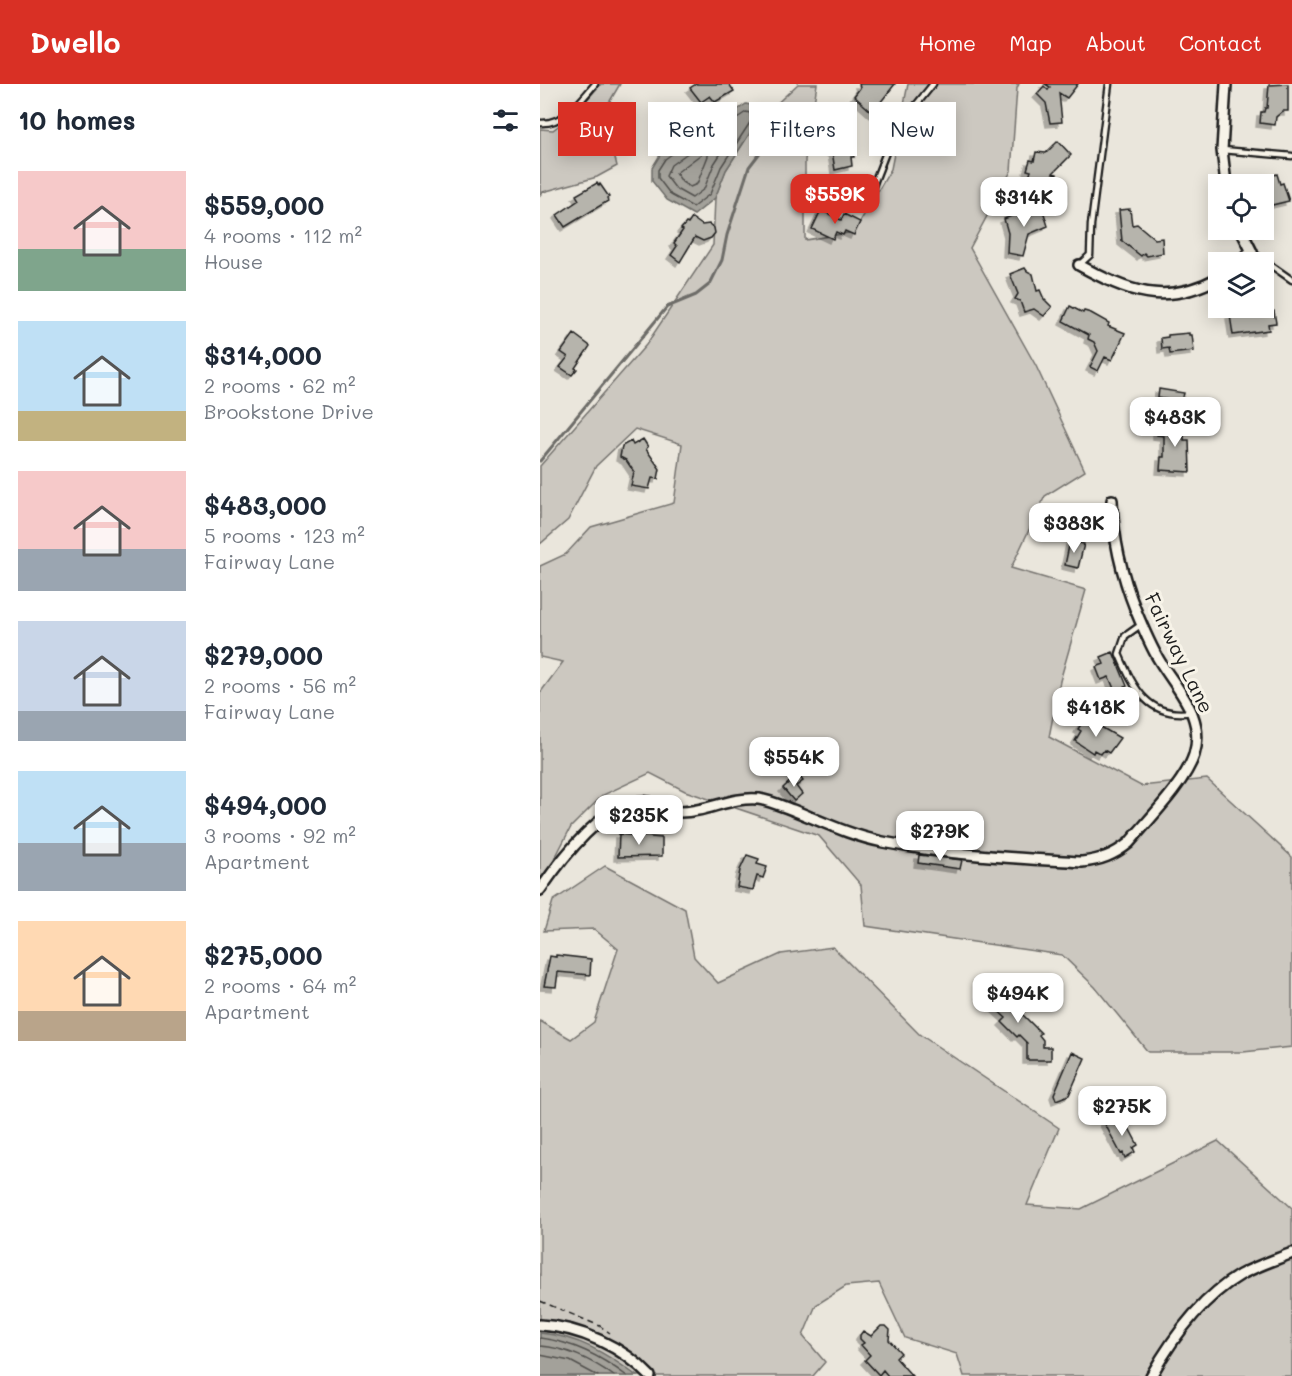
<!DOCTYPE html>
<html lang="en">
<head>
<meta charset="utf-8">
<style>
	body { margin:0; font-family:Mali,sans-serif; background:#f2f2f3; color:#1f2937; height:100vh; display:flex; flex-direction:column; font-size:22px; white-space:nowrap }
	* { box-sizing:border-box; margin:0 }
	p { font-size:20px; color:#747a83 }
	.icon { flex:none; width:33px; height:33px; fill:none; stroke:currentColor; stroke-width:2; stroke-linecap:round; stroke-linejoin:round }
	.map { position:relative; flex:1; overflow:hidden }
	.details { display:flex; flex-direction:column; background:#fff; width:540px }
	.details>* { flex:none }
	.hud { position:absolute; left:18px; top:18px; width:570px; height:54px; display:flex; gap:12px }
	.controls { position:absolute; left:668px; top:90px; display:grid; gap:12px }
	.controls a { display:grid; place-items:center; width:66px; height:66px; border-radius:0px; background:#fff; box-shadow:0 3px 15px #0003; font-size:30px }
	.price { position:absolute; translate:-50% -51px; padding:0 14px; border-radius:12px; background:#fff; color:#222; font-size:20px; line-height:39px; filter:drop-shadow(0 2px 3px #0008) }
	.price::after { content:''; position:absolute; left:50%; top:36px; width:18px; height:14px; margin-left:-9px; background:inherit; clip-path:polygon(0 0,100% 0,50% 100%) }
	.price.selected { background:#d93025; color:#fff }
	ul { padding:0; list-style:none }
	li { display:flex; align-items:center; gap:18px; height:150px; padding:0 18px }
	li span { display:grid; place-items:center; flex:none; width:168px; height:120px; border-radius:0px; color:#555 }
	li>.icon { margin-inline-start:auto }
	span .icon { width:72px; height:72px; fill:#fffc; stroke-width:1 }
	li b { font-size:26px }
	h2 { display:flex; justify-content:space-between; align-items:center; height:72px; padding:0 18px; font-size:26px }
	.chip { padding:0 21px; border-radius:0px; background:#fff; box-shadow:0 3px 15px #0003; font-size:21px; line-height:54px }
	.chip.selected { background:#d93025; color:#fff }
	header { display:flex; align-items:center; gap:36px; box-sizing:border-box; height:84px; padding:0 30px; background:#d93025; color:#fff }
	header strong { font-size:28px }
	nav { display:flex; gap:33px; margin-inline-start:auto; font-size:21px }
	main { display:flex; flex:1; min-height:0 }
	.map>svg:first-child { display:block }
	.green { fill:#ccc8c0; stroke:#74726e; stroke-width:1.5 }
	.water { fill:#a3a19a; stroke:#6d6c68; stroke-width:1.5 }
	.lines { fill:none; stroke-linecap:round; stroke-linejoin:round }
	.shore { stroke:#52514e; stroke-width:1.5 }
	.stream { stroke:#6d6c68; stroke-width:3 }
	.building { fill:#b6b4ac; stroke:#1c1c1c; stroke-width:1.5; filter:url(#shadow) }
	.lane-casing { stroke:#1c1c1c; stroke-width:9 }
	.street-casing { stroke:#1c1c1c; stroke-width:14 }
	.path { stroke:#1c1c1c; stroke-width:1.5; stroke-dasharray:6 4.5; stroke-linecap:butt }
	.lane { stroke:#f7f3e8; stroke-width:4.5 }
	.street { stroke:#f7f3e8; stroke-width:9 }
	.labels { text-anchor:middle; stroke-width:6; stroke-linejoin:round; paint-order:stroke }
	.street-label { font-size:20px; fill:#1c1c1c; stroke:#f7f3e8 }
</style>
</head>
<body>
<header>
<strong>Dwello</strong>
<nav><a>Home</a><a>Map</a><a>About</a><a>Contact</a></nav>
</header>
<main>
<section class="details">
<h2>10 homes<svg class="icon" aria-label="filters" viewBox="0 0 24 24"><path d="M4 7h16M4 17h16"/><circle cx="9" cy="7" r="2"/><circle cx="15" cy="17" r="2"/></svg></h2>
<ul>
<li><span style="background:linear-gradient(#f6c9c9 65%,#7fa58c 0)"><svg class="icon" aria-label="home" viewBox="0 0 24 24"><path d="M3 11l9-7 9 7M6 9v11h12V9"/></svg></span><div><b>$559,000</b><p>4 rooms · 112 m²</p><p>House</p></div></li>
<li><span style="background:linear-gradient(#bfe0f5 75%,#c2b280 0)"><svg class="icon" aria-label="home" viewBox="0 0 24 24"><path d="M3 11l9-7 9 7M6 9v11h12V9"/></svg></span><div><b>$314,000</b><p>2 rooms · 62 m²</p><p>Brookstone Drive</p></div></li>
<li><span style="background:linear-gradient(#f6c9c9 65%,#9aa5b1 0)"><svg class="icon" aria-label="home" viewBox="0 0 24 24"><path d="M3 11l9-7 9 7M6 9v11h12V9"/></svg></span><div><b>$483,000</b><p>5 rooms · 123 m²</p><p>Fairway Lane</p></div></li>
<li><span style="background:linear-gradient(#c9d6e8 75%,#9aa5b1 0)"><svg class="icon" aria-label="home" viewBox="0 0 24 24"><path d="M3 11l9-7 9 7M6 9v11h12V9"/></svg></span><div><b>$279,000</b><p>2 rooms · 56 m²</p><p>Fairway Lane</p></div></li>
<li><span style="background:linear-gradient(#bfe0f5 60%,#9aa5b1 0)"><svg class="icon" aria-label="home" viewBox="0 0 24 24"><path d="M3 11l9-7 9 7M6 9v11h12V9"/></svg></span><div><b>$494,000</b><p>3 rooms · 92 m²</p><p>Apartment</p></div></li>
<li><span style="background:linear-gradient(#ffd9b3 75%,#b9a48a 0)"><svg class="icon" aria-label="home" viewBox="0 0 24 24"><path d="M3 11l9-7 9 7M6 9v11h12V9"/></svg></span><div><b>$275,000</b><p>2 rooms · 64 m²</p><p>Apartment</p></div></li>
</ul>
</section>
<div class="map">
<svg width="752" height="1292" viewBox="0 0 752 1292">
	<defs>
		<filter id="shadow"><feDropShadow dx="-4" dy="4" stdDeviation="0" flood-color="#0004"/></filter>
	</defs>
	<rect width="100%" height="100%" fill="#eae6dc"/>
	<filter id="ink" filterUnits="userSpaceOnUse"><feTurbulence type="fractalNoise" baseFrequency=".0167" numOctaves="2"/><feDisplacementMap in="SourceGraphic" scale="12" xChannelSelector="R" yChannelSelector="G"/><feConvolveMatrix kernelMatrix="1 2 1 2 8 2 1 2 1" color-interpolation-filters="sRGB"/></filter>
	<g filter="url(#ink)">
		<path class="green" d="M61,0h19l-10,17 -20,24 5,8 16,9 6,24 -20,11 -54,15 -3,3v-66l13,1 22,-17z
			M258,0h19l-12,76v80l49,-8 37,-63 17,-85h111l-2,4 -6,83 -41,77 66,118 49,105 -40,25 -34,72 75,22 -26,91 -11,56 92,49 66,-7 85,78v190l-49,5h-95l-53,-65 -33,-32 -197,-29 -4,-41 -42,-49 -134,-45 -35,-18 -47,22 -32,32 -31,60v-194l23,-31 -23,-5v-91l26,-12 25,-27 83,-24 8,-59 -47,-15 -39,37 -28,54 -28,24v-78l106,-121 67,-100 2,-47 11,-28 31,-48z
			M65,782l80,43 9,48 24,26 63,-29 52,-7 86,87 140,94 -32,77 54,4 137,-68 74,67v168h-328l-7,-22 -52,-16 -26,-55 -33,3 -30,19 -13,31 22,26 -12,14h-273v-355l31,18 23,-17 24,-73 -24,-20 -50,2 9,-30z"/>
		<path class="water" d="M206,20l9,2 2,16 -31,48 -11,28 -21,17 -27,-15 -15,-19v-13l8,-13 35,-25 16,-2z
			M0,1249c38,3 67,21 97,43h-97z"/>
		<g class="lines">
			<path class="shore" d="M206,28l4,1 1,8 -30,46 -11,27 -17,13 -22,-12 -13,-17v-8l7,-11 32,-23 16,-2z
				M187,50h3l1,4 -17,26 -10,25 -12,9 -16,-9 -10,-13 5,-11 29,-21 16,-3z
				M164,68l4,1v3l-11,28 -7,3 -8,-5 -6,-9z
				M0,1254c33,4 60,18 87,38
				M0,1262c27,2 52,14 74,30
				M0,1271l30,6 28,15"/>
			<path class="stream" d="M0,377l127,-154 29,-12 14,-11 12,-24 5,-25 22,-68 16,-21 32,-21"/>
		</g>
		<path class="building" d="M156,0h33l5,7 -19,11 -5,-6 -9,6 -11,-14z
			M319,0h36l-15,19 2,1 -8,10 -20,-18 6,-8z
			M505,0h33l-11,14 -8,-5 3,29 -12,1 -4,-20 -9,-9 7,-8 4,4 2,-3z
			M748,0v27h-5l-7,6 -1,8 -15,-2 1,-11h3l1,-4h2l2,-23z
			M298,37l2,8 9,-2 5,30h-3l1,9 -17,4 -3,-19 -3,1 -4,-20 5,-1 -1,-8z
			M518,57l13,14 -18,18 4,1 -3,13 -26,-7 3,-9 -4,-1 3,-10 4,1 2,-9 10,1z
			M737,90l3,10 3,-1 6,18 -17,4 -5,-16 -2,1 -4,-11z
			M57,99l2,3 1,-2 9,13 -2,1 1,3 -43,26 -8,-12 22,-15 -3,-5z
			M501,120l7,22 -19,8 -6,22 -16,-3 1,-20 -4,-14z
			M590,125l2,16 5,-1 18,15 7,-1 1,15 -16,3 -3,-3 -3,3 -19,-15 -3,-31z
			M281,126l20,10 3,-6 16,8 -6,13 -9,-4 -2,4 -7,-3 -3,7 -21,-10z
			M152,134l10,7 7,-1 5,4 1,5 -4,5 -8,3 -8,-4 -15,25 -9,-7 6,-9 -3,-3 9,-13 -2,-1 5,-6 2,1z
			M485,184l2,3 6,3 4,17 3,-1 4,9 8,8 -8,9 -10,-7 -10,3 -4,-11 -5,-2 3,-5 -8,-20z
			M530,222l13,7 1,-2 7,2 18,10 -1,3 17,7 -13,27 -7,-3 -7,14 -8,-4 8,-16 -4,-9 -6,-3 1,-4 -26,-14z
			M710,224h15l1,4 8,-1 2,12 -8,1 1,6 -36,5 -3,-20 20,-5z
			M649,249v2h3l2,16 -24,3 -1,-6 -7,1 -1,-11 7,-1v-2z
			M34,250l16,12 -15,22 2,1 -5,6 -12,-8 8,-10 -7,-5z
			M619,305l25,4 -2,9 -24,-4z
			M617,340l27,1v15h5l1,32 -30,-2 1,-13h3v-21l-7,-1z
			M103,355l5,8 -2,2 14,20 -2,10 -6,-1 -3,11 -18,-3 3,-14 -8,-12 -6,-3 2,-11 9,-5 2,4z
			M530,457l14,3 -6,24 -13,-3z
			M573,568l14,34 -12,5 -6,-14 -8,3 -5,-13 8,-3 -3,-7z
			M549,636l31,18 -11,15 -5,-3 -3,4 -7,-4 -1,3 -18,-12 6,-10 -3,-2 5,-8 4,3z
			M258,690l5,7 -7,5 6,8 -8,7 -11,-13z
			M79,750l43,4v18l-44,1z
			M207,771l12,4 -2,5 10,3 -4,11 -6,-2 -4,14 -16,-3 3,-17z
			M379,771l43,5 -2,9 -42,-6z
			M16,871l35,4 -1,16 -32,-3 -2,15 -12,-1 6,-30 6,1z
			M450,898l51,51 -2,2 4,5v7h8v13h-24v-17l-8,-8 -2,2 -15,-15 4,-4 -26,-24z
			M532,968l13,6 -16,37 -13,5 -2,-6z
			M576,1032l8,14 5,-2 9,17 -5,3 2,4 -10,6 -2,-5 -2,1 -17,-32z
			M341,1242h5l4,4 -1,10 12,13 -5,5 16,18h-24l-5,-6 -4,5 -14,-15 5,-5 -9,-10 3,-2 -4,-4v-4l3,-4 8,5z"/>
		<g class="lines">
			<g class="lane-casing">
				<path id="lane" d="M0,39c24,2 41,-23 55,-39
					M682,66l70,6
					M331,107l19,-49 14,-22 29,-36
					M712,168l40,28
					M539,181l11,-10 1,-30 18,-141
					M602,540l-17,12 -6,18c15,35 30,65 73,58"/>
			</g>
			<g class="street-casing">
				<path id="street" d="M686,100l-4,-34 4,-66
					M698,178l14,-10 -11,-22
					M539,181c49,27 86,42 139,13
					M0,806c20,-29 53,-72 86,-85 27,-10 30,5 52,7 28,1 53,-16 81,-13 11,2 23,7 34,11 30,12 59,26 90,32 66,13 133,16 199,20 19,-2 32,-7 47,-19 19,-23 56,-60 65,-88 12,-38 -17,-65 -35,-95 -9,-15 -16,-32 -23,-49 -14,-35 -23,-74 -24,-111
					M0,1241c40,2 83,22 110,51
					M611,1292c22,-39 50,-78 89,-101 16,-9 35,-15 52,-22"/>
			</g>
			<path class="path" d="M0,1217l60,25 10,7"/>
			<use href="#lane" class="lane"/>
			<use href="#street" class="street"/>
		</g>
	</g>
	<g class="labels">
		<g class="street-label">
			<text transform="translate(639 569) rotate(64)" y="7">Fairway Lane</text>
		</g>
	</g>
</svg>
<div class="controls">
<a><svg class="icon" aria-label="locate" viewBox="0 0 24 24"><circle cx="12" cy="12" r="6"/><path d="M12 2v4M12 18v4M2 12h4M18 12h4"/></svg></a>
<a><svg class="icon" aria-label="layers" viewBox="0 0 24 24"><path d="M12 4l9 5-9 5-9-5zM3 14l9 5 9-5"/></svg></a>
</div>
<b class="price selected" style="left:295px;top:141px">$559K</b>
<b class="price" style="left:484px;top:144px">$314K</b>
<b class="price" style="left:635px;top:364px">$483K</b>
<b class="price" style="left:534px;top:470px">$383K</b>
<b class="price" style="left:556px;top:654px">$418K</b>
<b class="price" style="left:254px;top:704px">$554K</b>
<b class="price" style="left:99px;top:762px">$235K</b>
<b class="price" style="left:400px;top:778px">$279K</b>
<b class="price" style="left:478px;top:940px">$494K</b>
<b class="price" style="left:582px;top:1053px">$275K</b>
<div class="hud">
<a class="chip selected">Buy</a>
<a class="chip">Rent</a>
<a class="chip">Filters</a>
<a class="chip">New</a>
</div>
</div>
</main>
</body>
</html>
